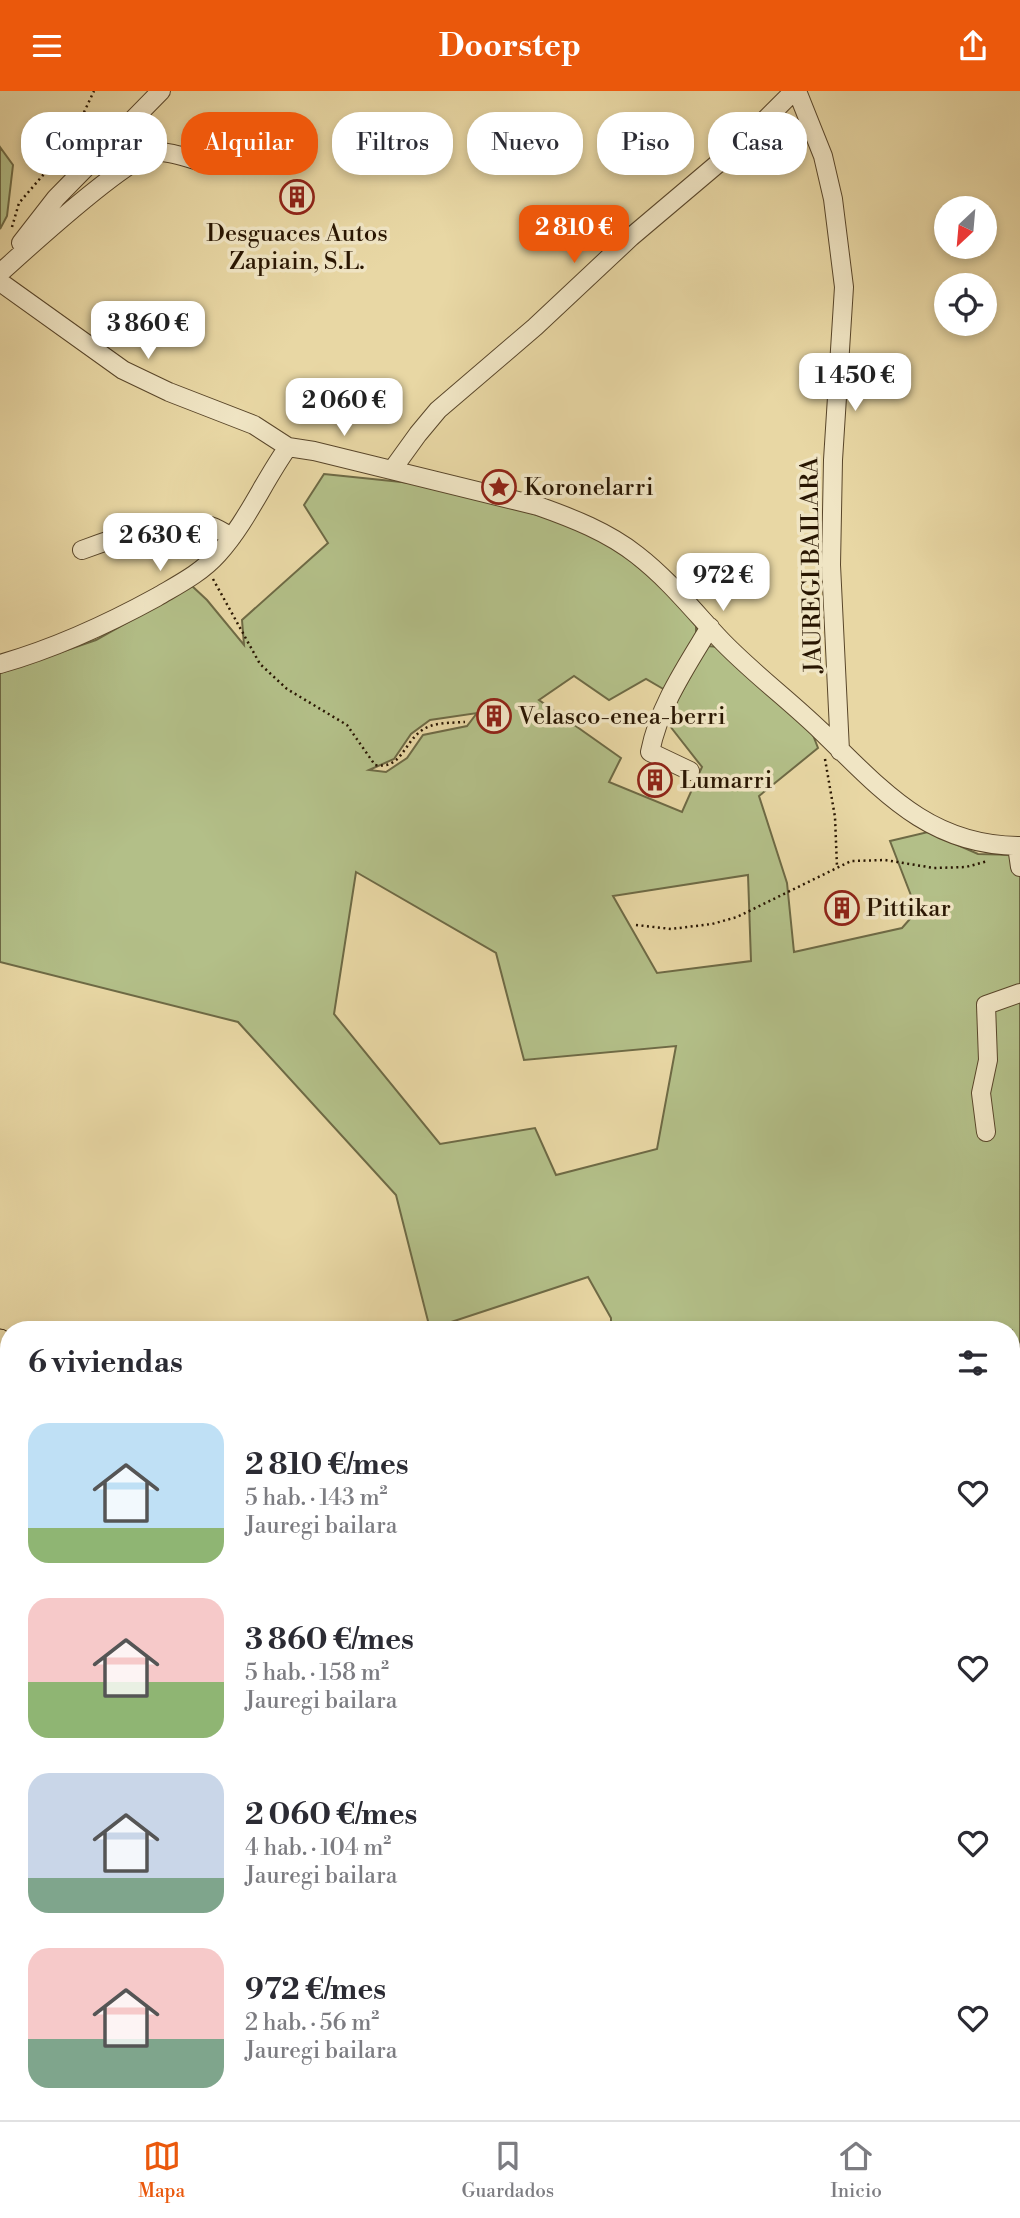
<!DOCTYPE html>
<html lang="es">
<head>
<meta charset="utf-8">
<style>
	body { margin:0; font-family:"Libre Bodoni",serif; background:#f2f2f3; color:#2b2b33; height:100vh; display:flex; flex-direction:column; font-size:26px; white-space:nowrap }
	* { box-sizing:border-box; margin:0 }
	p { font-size:23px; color:#7c7c81 }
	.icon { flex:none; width:38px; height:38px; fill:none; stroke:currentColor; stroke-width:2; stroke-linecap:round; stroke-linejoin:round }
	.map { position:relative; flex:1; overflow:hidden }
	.side { position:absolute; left:0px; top:1230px; width:1020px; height:800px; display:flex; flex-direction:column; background:#fff; border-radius:28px 28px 0 0; box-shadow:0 4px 10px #0003 }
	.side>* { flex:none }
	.top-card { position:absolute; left:21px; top:21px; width:978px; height:63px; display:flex; gap:14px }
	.needle { width:46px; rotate:206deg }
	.tools { position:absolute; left:934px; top:105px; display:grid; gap:14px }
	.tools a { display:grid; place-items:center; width:63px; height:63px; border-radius:50%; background:#fff; box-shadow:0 4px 10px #0003; font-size:35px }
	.price { position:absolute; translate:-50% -60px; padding:0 16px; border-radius:14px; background:#fff; color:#222; font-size:23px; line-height:46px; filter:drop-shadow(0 2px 4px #0008) }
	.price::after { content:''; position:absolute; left:50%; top:42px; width:21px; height:16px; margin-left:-10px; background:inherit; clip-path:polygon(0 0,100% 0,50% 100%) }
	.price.selected { background:#ea580c; color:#fff }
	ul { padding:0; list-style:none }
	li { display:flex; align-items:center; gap:21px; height:175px; padding:0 28px }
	li span { display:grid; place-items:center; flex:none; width:196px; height:140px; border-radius:21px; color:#555 }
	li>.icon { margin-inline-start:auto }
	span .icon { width:84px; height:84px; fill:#fffc; stroke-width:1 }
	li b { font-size:30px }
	h2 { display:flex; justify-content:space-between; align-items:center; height:84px; padding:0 28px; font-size:30px }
	.pill { padding:0 24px; border-radius:28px; background:#fff; box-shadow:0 4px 10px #0003; font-size:24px; line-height:63px }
	.pill.selected { background:#ea580c; color:#fff }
	header { display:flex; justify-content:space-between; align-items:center; height:91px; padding:0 28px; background:#ea580c; color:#fff; font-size:32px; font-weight:700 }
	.dock { display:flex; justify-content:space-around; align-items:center; height:98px; border-top:2px solid #e1e1e2; background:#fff; font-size:19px; color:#7c7c81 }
	.dock a { display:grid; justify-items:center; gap:4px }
	.dock .selected { color:#ea580c }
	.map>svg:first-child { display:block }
	.green { fill:#b3bf88; stroke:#6e6a45; stroke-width:2; fill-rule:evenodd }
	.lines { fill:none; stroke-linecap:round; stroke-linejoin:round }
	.stream { stroke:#6b7865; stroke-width:4.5 }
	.minor-casing { stroke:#59462a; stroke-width:20 }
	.major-casing { stroke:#291602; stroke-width:25 }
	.highway-casing { stroke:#291602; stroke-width:29 }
	.path { stroke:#291602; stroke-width:2.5; stroke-dasharray:2 3.5; stroke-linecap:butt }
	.minor { stroke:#f0e5c4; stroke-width:18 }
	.major { stroke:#e8d7a4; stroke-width:23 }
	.highway { stroke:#e8d7a4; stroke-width:26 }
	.labels { text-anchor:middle; stroke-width:7; stroke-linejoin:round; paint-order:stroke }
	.poi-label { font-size:24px; fill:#291602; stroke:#f0e5c4; text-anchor:start }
	.street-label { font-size:24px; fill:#291602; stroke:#f0e5c4 }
</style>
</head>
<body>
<header><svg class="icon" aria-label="menu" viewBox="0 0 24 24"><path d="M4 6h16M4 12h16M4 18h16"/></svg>Doorstep<svg class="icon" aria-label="share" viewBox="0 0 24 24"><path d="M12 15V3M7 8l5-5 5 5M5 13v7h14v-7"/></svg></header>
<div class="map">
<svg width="1020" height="2029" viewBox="0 0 1020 2029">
	<rect width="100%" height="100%" fill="#e8d7a4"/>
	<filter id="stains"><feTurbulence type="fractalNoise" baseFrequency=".00286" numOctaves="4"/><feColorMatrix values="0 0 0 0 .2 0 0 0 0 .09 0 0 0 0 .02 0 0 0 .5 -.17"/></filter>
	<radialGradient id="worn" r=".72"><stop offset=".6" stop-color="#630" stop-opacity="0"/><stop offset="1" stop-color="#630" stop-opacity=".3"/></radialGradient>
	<path class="green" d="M0,56l13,18 -6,51 -7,13z
		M324,383l87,9 107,26 58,18 44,25 49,41 27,30v13l-31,54 -19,-11 -37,21 -35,-24 -35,24 82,58 -12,24 73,30 20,-45 -36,-46 41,-75 12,1 92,83 7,18 -59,48 28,87 7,69 108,-24 15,-17 -27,-70 38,-9 50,22 42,1v664h-8v-189h-401v-12l-23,-41 -158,52 -34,-134 -158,-173 -238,-60v-289l96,-33 96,-54 15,14 37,45 -2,-25 86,-77 -24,-38zM477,622l-10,13 -44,9 -16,23 -21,14 -17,-2 25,-11 17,-25 19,-14zM356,781l140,81 28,107 152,-14 -19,103 -101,26 -21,-47 -95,16 -106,-130zM748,784l3,86 -94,12 -44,-77z
		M0,1270l9,6v147l-9,-1z
		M0,1499l9,2v520h1003v-500h8v508h-1020z"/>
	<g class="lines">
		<path class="stream" d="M0,1522l9,1
			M687,2021l7,8"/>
		<g class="minor-casing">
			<path id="minor" d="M797,0l26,65 10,43 11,88 -11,173 -2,105 9,186
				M21,152l35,-45 105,-107
				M0,182c27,-24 129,-119 158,-121 12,-1 36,8 48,11
				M0,191l123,88 46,22 85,33 34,22 26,4 224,55c34,12 70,26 99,49 31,24 55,54 82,83 31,33 69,61 102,93 60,58 107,115 199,115
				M392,379l26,-36 20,-24 97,-83 96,-90 110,-93 53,-53
				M82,459c32,-12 92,-33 125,-25 9,2 17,8 25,12
				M0,573c56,-16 106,-39 157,-67 22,-13 44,-24 61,-43 29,-32 45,-72 70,-107
				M690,680l-40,-19c9,-46 36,-85 60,-125
				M1017,755l3,21
				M986,1041l-5,-39 7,-33 -2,-55 34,-12
				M0,1568l9,1
				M471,2021v8"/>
		</g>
		<g class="major-casing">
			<path id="major" d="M0,1250l9,7
				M1012,1645l8,2"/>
		</g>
		<g class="highway-casing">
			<path id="highway" d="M0,1441l9,1
				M1012,1458l8,1
				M0,1466l9,1
				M1012,1484h8"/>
		</g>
		<path class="path" d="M12,136l7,-24 49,-57 26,-55
			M213,488l47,85 27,25 60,36 28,40c26,5 29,-22 46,-34 11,-9 30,-8 44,-9
			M825,668l10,58 2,50
			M636,834l35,4 41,-5 25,-7 114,-56 34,-1 49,8 32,-1 22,-6
			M0,1534l9,1
			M0,1680l9,7
			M0,1793l9,-1
			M0,1898l9,2"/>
		<use href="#minor" class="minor"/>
		<use href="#major" class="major"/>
		<use href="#highway" class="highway"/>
	</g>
	<defs>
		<g id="building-ring" transform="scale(1.75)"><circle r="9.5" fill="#f0e5c4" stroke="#8f2418" stroke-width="1.5"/><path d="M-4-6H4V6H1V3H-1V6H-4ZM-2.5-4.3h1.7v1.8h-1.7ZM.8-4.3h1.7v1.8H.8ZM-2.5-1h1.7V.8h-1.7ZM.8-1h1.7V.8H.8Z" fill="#8f2418"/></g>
		<g id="sight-ring" transform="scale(1.75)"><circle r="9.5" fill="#f0e5c4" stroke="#8f2418" stroke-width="1.5"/><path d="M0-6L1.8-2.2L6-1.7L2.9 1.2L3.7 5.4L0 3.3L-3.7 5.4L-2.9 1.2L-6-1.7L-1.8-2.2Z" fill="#8f2418"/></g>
	</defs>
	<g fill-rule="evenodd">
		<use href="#building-ring" x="297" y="106"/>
		<use href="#sight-ring" x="499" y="396"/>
		<use href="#building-ring" x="494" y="625"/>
		<use href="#building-ring" x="655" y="689"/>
		<use href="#building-ring" x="842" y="817"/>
	</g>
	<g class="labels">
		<g class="poi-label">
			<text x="297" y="150" text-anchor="middle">Desguaces Autos<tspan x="297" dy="28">Zapiain, S.L.</tspan></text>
			<text x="524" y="404">Koronelarri</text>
			<text x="518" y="633">Velasco-enea-berri</text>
			<text x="680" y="697">Lumarri</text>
			<text x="866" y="825">Pittikar</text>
		</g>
		<g class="street-label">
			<text transform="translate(811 474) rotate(-91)" y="8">JAUREGI BAILARA</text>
		</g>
	</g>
	<rect width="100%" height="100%" filter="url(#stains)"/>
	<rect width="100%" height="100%" fill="url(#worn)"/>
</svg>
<div class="tools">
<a><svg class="needle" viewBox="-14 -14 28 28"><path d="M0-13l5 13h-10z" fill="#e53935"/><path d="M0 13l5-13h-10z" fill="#7c7c81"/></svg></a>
<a><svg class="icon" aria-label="locate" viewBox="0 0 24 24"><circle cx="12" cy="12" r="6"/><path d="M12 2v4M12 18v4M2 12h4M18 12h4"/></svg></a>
</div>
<b class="price selected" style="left:574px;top:174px">2 810 €</b>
<b class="price" style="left:148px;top:270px">3 860 €</b>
<b class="price" style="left:855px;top:322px">1 450 €</b>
<b class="price" style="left:344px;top:347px">2 060 €</b>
<b class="price" style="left:160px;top:482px">2 630 €</b>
<b class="price" style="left:723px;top:522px">972 €</b>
<div class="top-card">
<a class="pill">Comprar</a>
<a class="pill selected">Alquilar</a>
<a class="pill">Filtros</a>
<a class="pill">Nuevo</a>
<a class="pill">Piso</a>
<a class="pill">Casa</a>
</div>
<section class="side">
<h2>6 viviendas<svg class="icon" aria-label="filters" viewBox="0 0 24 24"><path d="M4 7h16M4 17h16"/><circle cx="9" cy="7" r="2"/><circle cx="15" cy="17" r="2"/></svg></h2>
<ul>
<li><span style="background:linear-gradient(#bfe0f5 75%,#8fb573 0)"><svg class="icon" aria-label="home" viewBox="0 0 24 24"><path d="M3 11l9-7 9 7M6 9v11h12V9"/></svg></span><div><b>2 810 €/mes</b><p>5 hab. · 143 m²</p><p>Jauregi bailara</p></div><svg class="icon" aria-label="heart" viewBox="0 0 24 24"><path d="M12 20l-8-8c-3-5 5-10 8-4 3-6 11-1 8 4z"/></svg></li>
<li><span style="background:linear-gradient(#f6c9c9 60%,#8fb573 0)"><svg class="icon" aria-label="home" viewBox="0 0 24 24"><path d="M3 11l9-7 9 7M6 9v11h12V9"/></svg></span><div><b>3 860 €/mes</b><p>5 hab. · 158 m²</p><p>Jauregi bailara</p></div><svg class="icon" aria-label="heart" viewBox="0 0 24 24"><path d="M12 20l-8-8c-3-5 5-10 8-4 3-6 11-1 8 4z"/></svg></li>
<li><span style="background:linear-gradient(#c9d6e8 75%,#7fa58c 0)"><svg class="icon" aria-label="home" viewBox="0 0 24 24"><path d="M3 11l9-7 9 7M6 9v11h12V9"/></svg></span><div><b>2 060 €/mes</b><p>4 hab. · 104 m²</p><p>Jauregi bailara</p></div><svg class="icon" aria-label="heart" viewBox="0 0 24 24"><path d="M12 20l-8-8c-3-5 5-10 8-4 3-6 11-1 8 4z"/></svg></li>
<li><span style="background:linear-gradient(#f6c9c9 65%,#7fa58c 0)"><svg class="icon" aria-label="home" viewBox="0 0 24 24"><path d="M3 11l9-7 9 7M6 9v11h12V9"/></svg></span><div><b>972 €/mes</b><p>2 hab. · 56 m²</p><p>Jauregi bailara</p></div><svg class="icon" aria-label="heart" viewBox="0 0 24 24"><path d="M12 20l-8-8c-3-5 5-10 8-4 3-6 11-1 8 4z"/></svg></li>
</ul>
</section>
</div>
<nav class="dock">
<a class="selected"><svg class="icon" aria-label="map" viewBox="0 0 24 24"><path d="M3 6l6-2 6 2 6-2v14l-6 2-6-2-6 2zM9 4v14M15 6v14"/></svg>Mapa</a>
<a><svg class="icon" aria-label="saved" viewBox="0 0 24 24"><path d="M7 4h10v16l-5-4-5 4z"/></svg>Guardados</a>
<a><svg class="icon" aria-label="home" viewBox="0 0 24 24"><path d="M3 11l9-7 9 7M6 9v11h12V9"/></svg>Inicio</a>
</nav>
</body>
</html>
